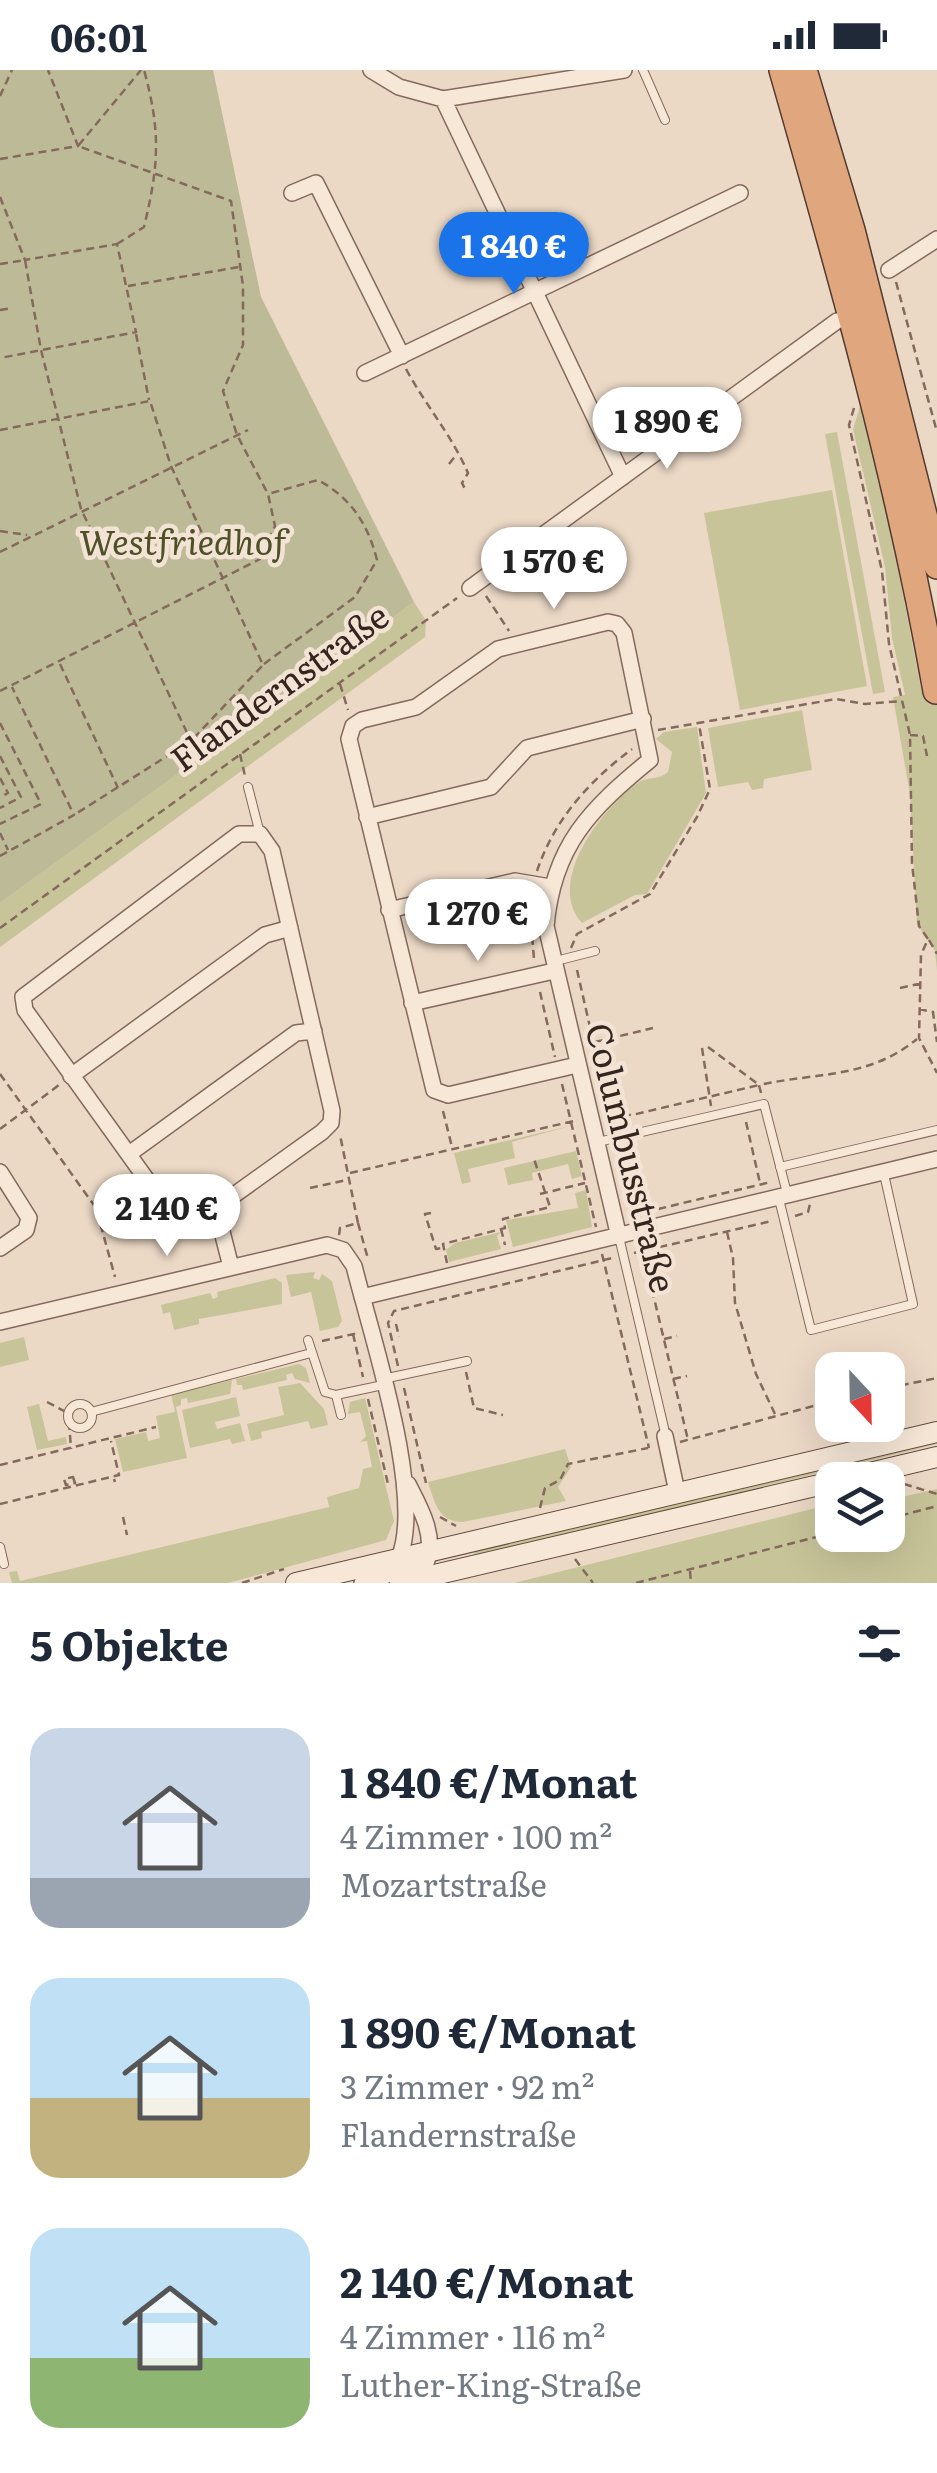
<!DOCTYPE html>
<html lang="de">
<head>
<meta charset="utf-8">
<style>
	body { margin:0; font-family:Literata,serif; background:#f2f2f3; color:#1f2937; height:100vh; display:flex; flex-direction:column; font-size:38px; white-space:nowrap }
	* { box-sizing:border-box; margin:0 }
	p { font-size:32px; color:#747a83 }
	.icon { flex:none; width:55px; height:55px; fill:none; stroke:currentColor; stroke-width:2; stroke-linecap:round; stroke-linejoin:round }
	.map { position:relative; height:1513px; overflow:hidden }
	.details { display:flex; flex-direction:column; background:#fff; flex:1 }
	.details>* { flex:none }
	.needle { width:65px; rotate:158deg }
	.buttons { position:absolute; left:815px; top:1282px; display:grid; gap:20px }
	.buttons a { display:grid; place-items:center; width:90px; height:90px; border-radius:20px; background:#fff; box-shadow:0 10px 40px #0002; font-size:50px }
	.price { position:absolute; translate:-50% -85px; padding:0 22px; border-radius:35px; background:#fff; color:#222; font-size:32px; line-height:65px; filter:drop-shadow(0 2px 5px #0008) }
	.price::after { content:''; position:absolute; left:50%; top:60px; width:30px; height:22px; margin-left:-15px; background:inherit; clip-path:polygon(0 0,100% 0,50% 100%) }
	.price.on { background:#1a73e8; color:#fff }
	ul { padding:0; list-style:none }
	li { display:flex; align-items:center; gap:30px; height:250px; padding:0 30px }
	li span { display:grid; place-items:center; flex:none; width:280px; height:200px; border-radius:30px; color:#555 }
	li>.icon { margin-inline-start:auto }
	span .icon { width:120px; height:120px; fill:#fffc; stroke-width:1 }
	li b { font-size:42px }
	h2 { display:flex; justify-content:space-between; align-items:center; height:120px; padding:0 30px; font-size:42px }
	.status { display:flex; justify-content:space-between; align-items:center; height:70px; padding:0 50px; background:#fff; direction:ltr }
	.status svg { height:28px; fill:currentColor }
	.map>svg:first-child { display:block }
	.green { fill:#c8c499 }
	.cemetery { fill:#bdba98 }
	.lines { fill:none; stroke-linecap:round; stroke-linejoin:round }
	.service-casing { stroke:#84695c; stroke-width:10 }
	.minor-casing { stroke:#84695c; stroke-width:18 }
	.secondary-casing { stroke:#664b3f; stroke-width:22 }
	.trunk-casing { stroke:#523930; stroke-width:28 }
	.path { stroke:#84695c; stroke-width:2.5; stroke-dasharray:8 5; stroke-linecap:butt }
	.service { stroke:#f6e7d7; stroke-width:8 }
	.minor { stroke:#f6e7d7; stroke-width:15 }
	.secondary { stroke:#f6e7d7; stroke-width:20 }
	.trunk { stroke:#e0a67e; stroke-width:25 }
	.labels { text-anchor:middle; stroke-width:9; stroke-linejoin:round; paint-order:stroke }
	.park-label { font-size:35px; font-style:italic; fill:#4e5027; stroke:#f3e3d4 }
	.street-label { font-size:35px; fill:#35251f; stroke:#f3e3d4 }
</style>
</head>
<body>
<div class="status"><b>06:01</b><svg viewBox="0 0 49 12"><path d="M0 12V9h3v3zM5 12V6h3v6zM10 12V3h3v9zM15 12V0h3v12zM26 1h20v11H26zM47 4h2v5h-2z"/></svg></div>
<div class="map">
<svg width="937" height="1513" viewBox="0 0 937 1513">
	<rect width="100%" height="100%" fill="#ebd8c5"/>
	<path class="green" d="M864,324l58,299 15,-2v279l-2,-19 -18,-27 -7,-130 -17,-97 12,-2 -13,-57 -7,-71 -32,-138z
		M837,362l48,260 -12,2 -48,-260z
		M832,420l35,196 -127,24 -36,-197z
		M414,532l12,19 -1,16 -425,310v-44z
		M802,640l10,60 -48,9 -1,9 -11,2 -4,-8 -30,5 -10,-59z
		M697,657l9,66 -59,101 -12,1 -53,28c-37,-40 19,-115 57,-141 10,-6 19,-1 29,-10l4,-20 -16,-13 8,-7z
		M570,1056l-58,16 3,16 -47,11 3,13 -9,2 -8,-31z
		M576,1081l6,25 -10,3 -4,-15 -36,9 1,7 -25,5 -4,-17z
		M586,1120l6,37 -79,20 -7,-27 72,-12 -3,-15z
		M501,1162l-4,4 4,13 -52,13 -3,-12 9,-7z
		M315,1202l-2,6 6,2 3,-6 10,7 10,40 -4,6 -18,4 -9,-39 -20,5 -5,-22z
		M275,1208l7,5v21l-83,15v5l-25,6 -4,-18 -7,2 -2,-9 49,-12 3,6 5,-2 -1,-5z
		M24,1267l5,23 -29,7v-24z
		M299,1294l7,4 4,15 -15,-4 -3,-6 -6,2 1,5 -44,10 -1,-5h-5l-1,-6z
		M232,1310l-2,14 -42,9 -1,-5 -6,1v6l-5,2 11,51 -64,14 -8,-33 31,-7 2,9 12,-3 -4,-22 19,-4 -4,-18z
		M300,1313l24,26 4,16 -17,4 -3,-8 -47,11 1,6 -11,3 -4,-17 37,-9 -6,-28z
		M236,1327l4,19 -25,6 2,7 23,-6 5,18 -13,3 -2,-5 -40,9 -8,-38z
		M365,1328l29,123 -8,19 -158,43h-216l-3,-11 8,-1 3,10 309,-74 -2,-10 32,-9 4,-19 9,-2 -5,-26 -7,1 6,-6 -6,-24 -12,2 2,-12z
		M39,1334l9,37 18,-4 1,7 -30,6 -10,-43z
		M937,1369v5l-462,113 -1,-7z
		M565,1379l6,18 -13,20 8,14 -103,21c-25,0 -28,-19 -35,-40z
		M937,1419v94h-423l318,-79v31h56v-35z"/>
	<path class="cemetery" d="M0,0h213l48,227 153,305 -414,301z"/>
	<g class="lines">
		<g class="service-casing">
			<path id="service" d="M643,0l22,50
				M248,717l12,47
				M552,892l43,-11
				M598,1072l166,-38 24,93
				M780,1097l157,-37
				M779,1129l32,131 102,-26 -29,-130
				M619,1167l45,191
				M308,1270l17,52 11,3 47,-10
				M383,1309l84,-18
				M336,1325l5,20
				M68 1346a12 12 0 1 1 24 0a12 12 0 1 1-24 0Z
				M91,1342l220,-59
				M0,1477l4,17"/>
		</g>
		<g class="minor-casing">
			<path id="minor" d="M371,0l28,17 44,12 181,-29
				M443,29l180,378
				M292,123l24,-10 86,173
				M889,200l48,-31
				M365,303l375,-180
				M470,518l367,-267
				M367,747l124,-30 36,-39 116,-29
				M389,840l126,-29 35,6
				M412,933l142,-32
				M577,995l-129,30 -14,-5 -85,-351 4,-13 9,-6 54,-13 82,-58 110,-27 9,2 7,9 26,127c-60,49 -97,86 -104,166l73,311
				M71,1006l194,-141 25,-7
				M129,1084l167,-121 18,-2
				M0,1102l29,46 -3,12 -26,18
				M216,1138l106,-76 9,-9 1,-12 -60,-260 -12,-17h-21l-216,163 2,13 122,170 12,9 49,6 8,13 15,59
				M362,1227l575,-138
				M0,1252l327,-77 16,5 11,16c17,69 71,229 45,292
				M665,1366l12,56
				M362,1513l64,-20c11,-26 -6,-56 -18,-79"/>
		</g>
		<g class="secondary-casing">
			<path id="secondary" d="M840,1410l97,-23
				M296,1513l641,-151
				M400,1513l432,-101"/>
		</g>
		<g class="trunk-casing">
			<path id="trunk" d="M782,0c59,206 117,410 154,621
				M804,0l48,160 85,336"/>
		</g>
		<path class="path" d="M0,26l12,-26
			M0,89l78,-13 -30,-76
			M0,127l25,63 92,-16 19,88 -136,26
			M117,174l27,-17c15,-62 17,-95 0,-157
			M0,194l25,-4 16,90 40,159 110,232 -117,74
			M896,212l41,150
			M128,216l111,-19
			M0,240l12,-2
			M136,264l13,66
			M406,299c20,37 45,65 62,104l-6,10 4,8
			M854,338l-5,17 33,146 7,73 21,91 2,128 7,63 9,13 -7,16 -2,83 18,35
			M0,360l150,-29 21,65 92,199 -72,76
			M449,394l8,-10
			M0,461l27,4
			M0,482l248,-122
			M486,526l23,35
			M60,594l58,124
			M264,594l91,-67 22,-37c-9,-36 -26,-62 -59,-80l-50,14
			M340,614l8,26
			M0,621l260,-132 15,-33 -7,-32 -31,-59 -14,-44 20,-46v-59l-12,-85 -153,-55 63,-76
			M0,653l41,81 -41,20
			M658,660l178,-31 29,5 37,-3
			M910,665l13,1 4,20
			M240,684l5,22
			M0,686l21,41 -21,11
			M0,708l8,15 -8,4
			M0,763l8,17
			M0,786l74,-41 -62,-128
			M537,801c17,-51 52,-90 95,-122
			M529,828l5,61
			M0,858l457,-330
			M929,870l8,14
			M571,878l6,-14 73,-40 47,-77 13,-28 -11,-65
			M577,900l36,158
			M900,918l23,-5
			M540,922l15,65
			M919,939l14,3 4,30
			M595,972l58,-14
			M708,977l50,37
			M702,978l9,58
			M0,1004l96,134 19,69
			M562,1014l34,143
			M761,1023l-2,-8c59,-13 109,-6 158,-46
			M443,1041l9,36
			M610,1043l22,2 127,-30
			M746,1052l14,61
			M0,1059l59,-44
			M618,1080l16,65
			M350,1103l228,-53
			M310,1118l37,-8
			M540,1124l45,-11
			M431,1143l-6,1 11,35 6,-1
			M633,1145l138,-33
			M795,1146l13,-4 2,-8
			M358,1153l10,36
			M501,1159l4,16
			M727,1162l6,26 2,45 21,71 19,40
			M339,1165l1,-7 18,-5 -18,-88
			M643,1182l45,188
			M634,1183l138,-32
			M602,1184l47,194
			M447,1193l-4,-19 62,-16 -2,-9 47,-12 -17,-51
			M396,1254l3,13
			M353,1264l10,43
			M664,1269l13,-3
			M322,1271l36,-8
			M398,1296l-10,-43 6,-12 218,-53
			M466,1302l8,36 29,7
			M673,1309l14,-3
			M404,1318l22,95
			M888,1318l49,-10
			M368,1329l20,85
			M47,1332l21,11
			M69,1352l2,27
			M680,1372l152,-41
			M0,1395l156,-38
			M73,1407l2,6 -9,2 -2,-6z
			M114,1409l1,3
			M904,1414l33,10
			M0,1434l119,-29 -8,-34
			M540,1438l5,-20 15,-8 8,-16 80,-16
			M123,1447l4,18
			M440,1447l16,9
			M888,1449l49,-13
			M575,1489l18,24
			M690,1501l1,12
			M242,1513l42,-14
			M636,1513l196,-50"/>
		<use href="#service" class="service"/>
		<use href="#minor" class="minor"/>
		<use href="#secondary" class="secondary"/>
		<use href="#trunk" class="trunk"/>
	</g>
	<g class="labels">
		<g class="park-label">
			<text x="183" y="485">Westfriedhof</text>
		</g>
		<g class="street-label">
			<text transform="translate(280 618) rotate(-36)" y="12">Flandernstraße</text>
			<text transform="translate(630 1088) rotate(76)" y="12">Columbusstraße</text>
		</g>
	</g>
</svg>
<div class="buttons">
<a><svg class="needle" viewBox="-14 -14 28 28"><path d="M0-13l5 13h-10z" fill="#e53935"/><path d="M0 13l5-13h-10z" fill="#747a83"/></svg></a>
<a><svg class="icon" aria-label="layers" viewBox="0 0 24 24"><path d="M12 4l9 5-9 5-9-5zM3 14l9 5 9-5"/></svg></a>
</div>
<b class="price on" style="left:514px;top:227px">1 840 €</b>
<b class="price" style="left:667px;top:402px">1 890 €</b>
<b class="price" style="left:554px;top:542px">1 570 €</b>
<b class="price" style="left:478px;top:894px">1 270 €</b>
<b class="price" style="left:167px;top:1189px">2 140 €</b>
</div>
<section class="details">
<h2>5 Objekte<svg class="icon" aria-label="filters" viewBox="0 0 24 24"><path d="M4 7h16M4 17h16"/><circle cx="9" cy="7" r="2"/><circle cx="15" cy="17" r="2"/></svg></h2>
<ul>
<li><span style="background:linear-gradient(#c9d6e8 75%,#9aa5b1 0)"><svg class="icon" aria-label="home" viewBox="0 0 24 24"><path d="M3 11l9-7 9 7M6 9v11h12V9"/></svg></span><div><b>1 840 €/Monat</b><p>4 Zimmer · 100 m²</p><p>Mozartstraße</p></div></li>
<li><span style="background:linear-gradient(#bfe0f5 60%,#c2b280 0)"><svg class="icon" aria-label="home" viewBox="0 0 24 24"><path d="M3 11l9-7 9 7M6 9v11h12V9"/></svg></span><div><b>1 890 €/Monat</b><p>3 Zimmer · 92 m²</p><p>Flandernstraße</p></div></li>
<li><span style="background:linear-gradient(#bfe0f5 65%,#8fb573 0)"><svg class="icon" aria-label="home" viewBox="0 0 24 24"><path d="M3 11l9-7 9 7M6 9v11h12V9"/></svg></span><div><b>2 140 €/Monat</b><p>4 Zimmer · 116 m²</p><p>Luther-King-Straße</p></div></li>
</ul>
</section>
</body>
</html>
